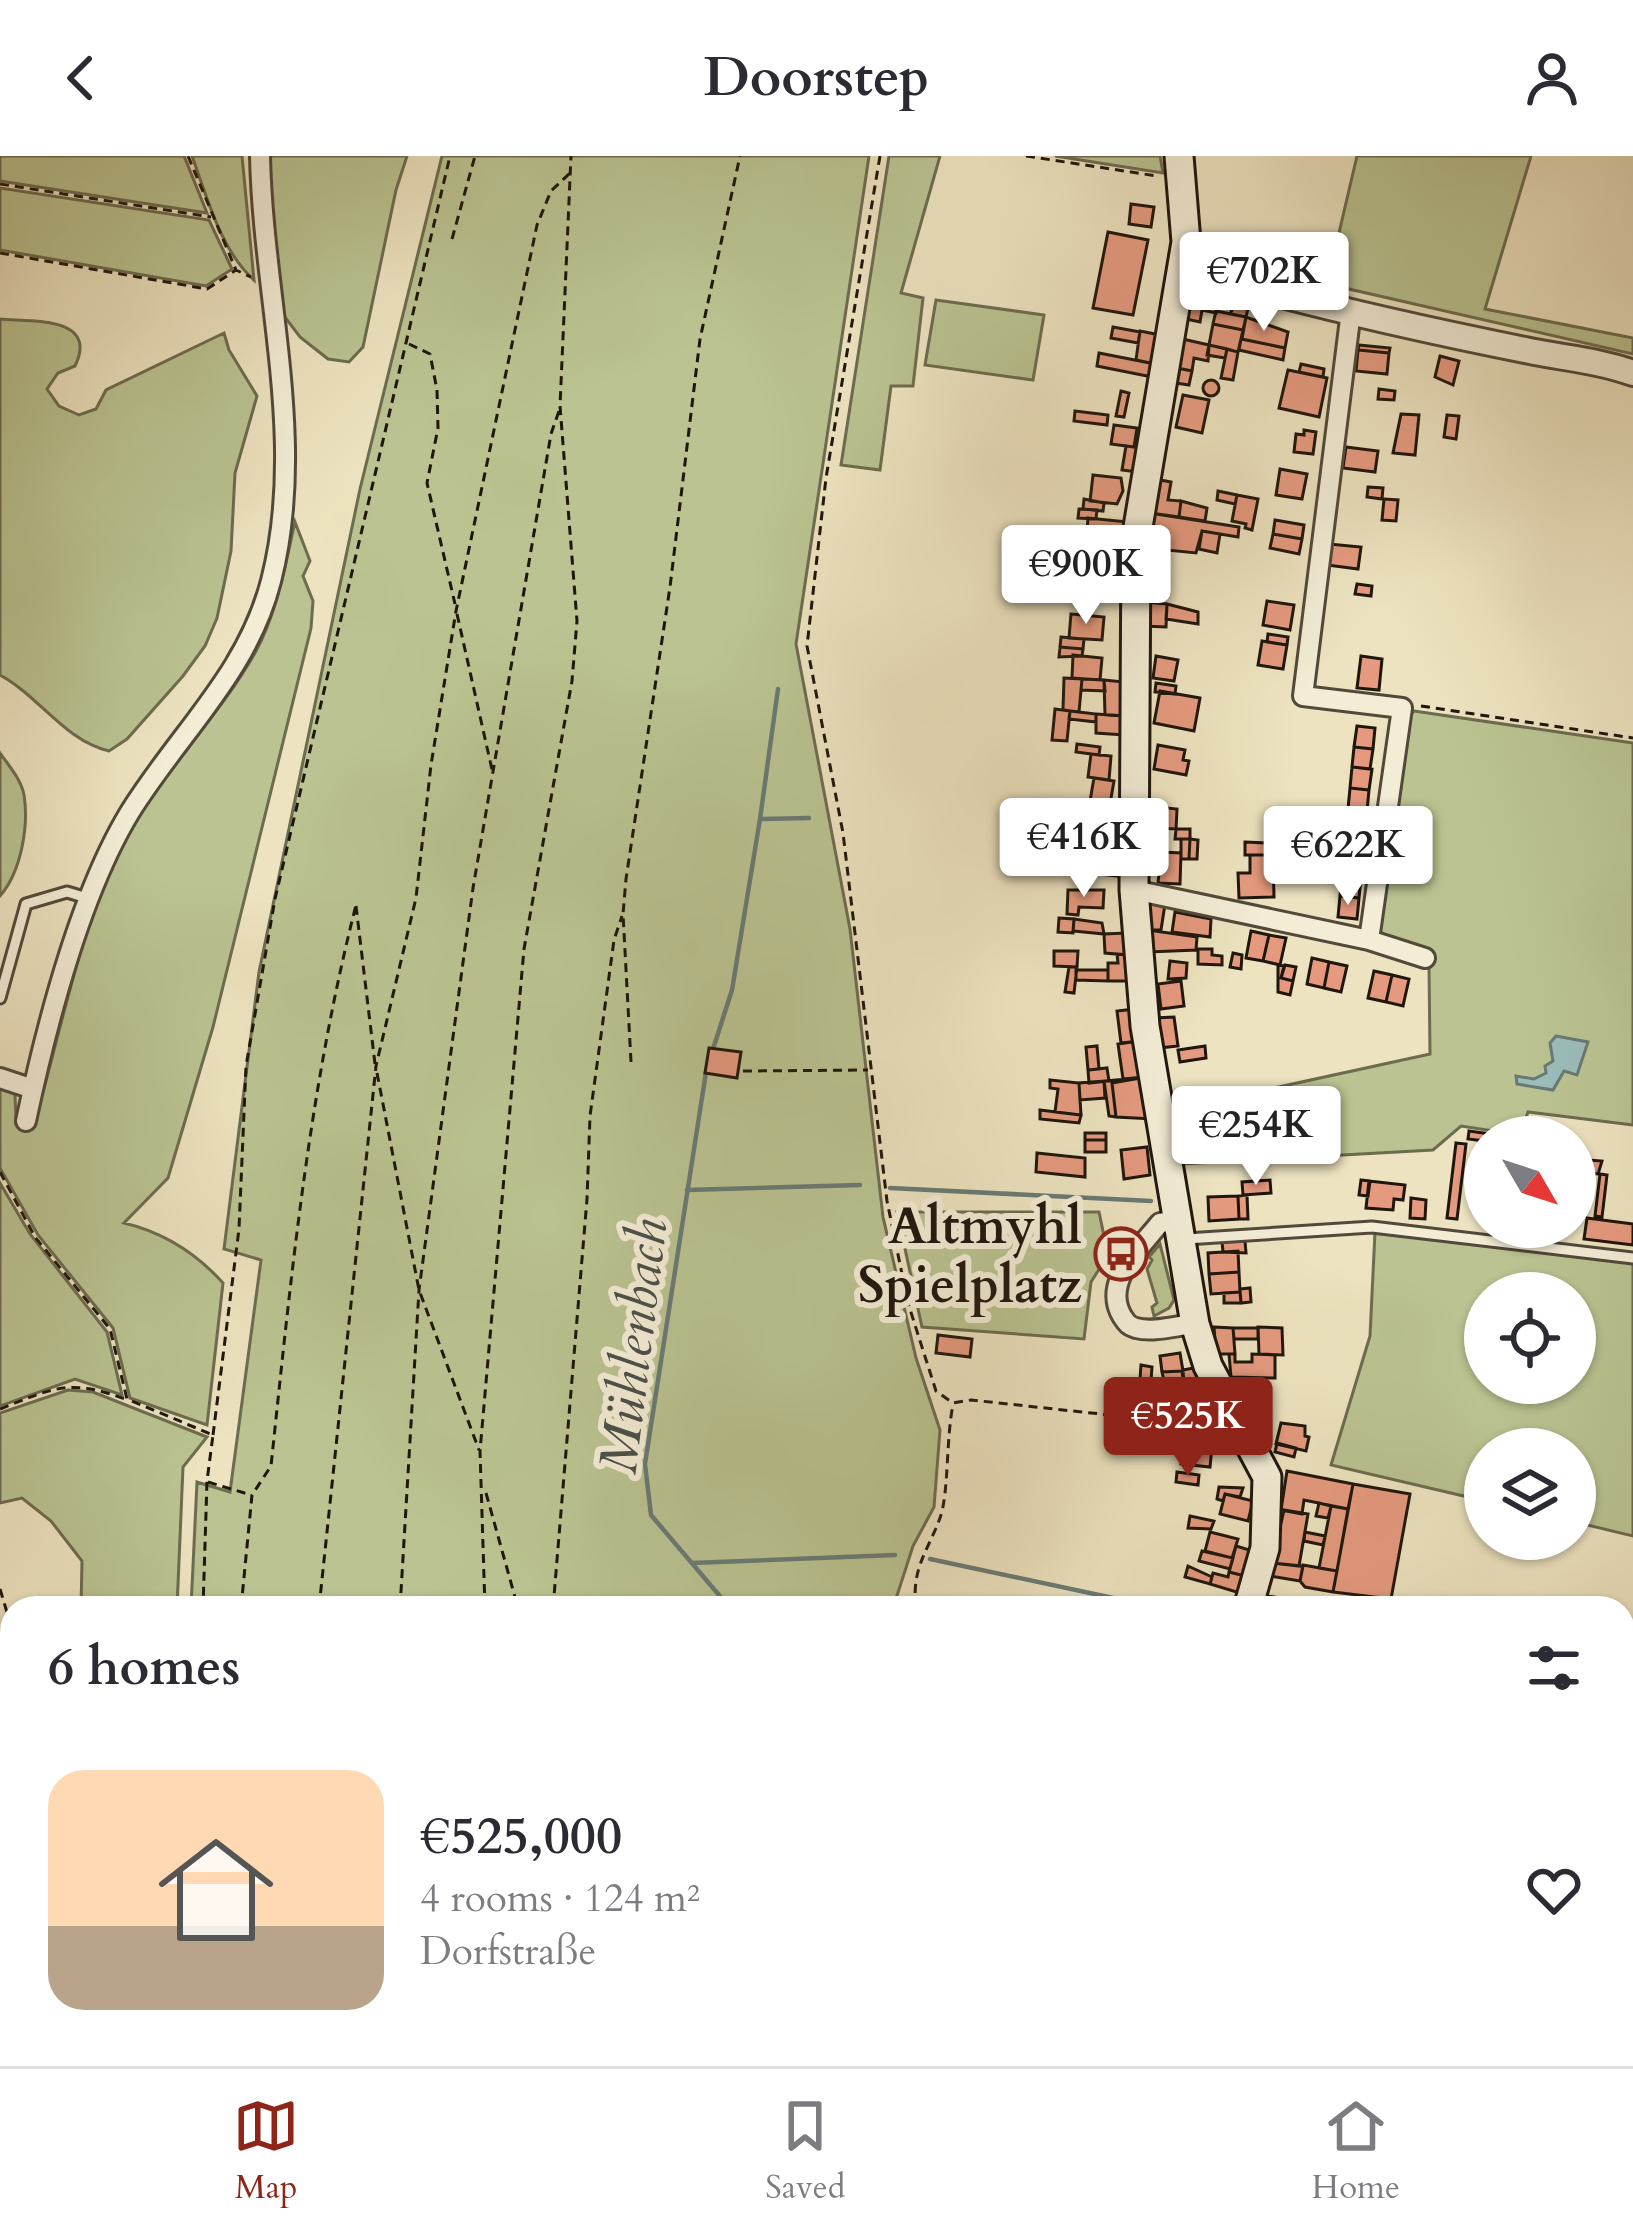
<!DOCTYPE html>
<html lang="en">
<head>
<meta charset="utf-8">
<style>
	body { margin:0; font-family:Cardo,serif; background:#f7f7f7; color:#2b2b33; height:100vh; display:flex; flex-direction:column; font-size:45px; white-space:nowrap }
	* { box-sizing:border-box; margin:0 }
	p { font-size:39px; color:#7c7c81 }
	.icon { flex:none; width:66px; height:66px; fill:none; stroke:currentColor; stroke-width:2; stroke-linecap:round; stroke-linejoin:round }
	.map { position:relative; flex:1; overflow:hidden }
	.details { position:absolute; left:0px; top:1440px; width:1635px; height:471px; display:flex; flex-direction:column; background:#fff; border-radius:36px 36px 0 0; box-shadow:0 3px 9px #0004 }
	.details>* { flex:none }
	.needle { width:78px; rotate:129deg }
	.tools { position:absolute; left:1464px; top:960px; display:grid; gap:24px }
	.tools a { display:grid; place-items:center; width:132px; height:132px; border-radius:50%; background:#fff; box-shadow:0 3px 9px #0004; font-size:60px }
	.price { position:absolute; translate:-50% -102px; padding:0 27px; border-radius:12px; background:#fff; color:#222; font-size:39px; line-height:78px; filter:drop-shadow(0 3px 6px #0008) }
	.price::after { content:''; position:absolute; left:50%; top:72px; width:36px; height:27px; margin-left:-18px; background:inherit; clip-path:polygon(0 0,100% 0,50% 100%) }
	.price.current { background:#8f2418; color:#fff }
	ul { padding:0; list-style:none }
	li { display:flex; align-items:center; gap:36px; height:300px; padding:0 48px }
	li span { display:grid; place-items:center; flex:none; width:336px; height:240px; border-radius:36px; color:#555 }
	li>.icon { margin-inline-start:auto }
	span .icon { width:144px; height:144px; fill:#fffc; stroke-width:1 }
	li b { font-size:51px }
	h2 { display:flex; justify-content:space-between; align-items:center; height:144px; padding:0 48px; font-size:51px }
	header { display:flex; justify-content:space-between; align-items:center; height:156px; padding:0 48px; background:#fff; font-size:54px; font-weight:700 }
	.dock { display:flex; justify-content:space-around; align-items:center; height:168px; border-top:3px solid #e1e1e2; background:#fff; font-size:33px; color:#7c7c81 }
	.dock a { display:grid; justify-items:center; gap:6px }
	.dock .current { color:#8f2418 }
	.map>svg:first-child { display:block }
	.green { fill:#bac391; stroke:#6c6c4f; stroke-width:3; fill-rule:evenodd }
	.water { fill:#9bbdba; stroke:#697a75; stroke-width:3 }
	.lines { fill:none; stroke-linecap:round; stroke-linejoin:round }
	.stream { stroke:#697a75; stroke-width:4.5 }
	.building { fill:#e59a7f; stroke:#1f160d; stroke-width:3 }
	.service-casing { stroke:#52493a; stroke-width:15 }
	.minor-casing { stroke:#52493a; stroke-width:24 }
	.tertiary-casing { stroke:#52493a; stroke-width:30 }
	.secondary-casing { stroke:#1f160d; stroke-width:33 }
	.path { stroke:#1f160d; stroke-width:3; stroke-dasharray:9 6; stroke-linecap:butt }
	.service { stroke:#f3edd6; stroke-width:9 }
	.minor { stroke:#f3edd6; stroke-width:18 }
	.tertiary { stroke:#f3edd6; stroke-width:24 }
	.secondary { stroke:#f3edd6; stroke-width:27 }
	.labels { text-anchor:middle; stroke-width:12; stroke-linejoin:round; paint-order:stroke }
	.poi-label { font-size:51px; font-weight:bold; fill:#1f160d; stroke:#f3edd6; text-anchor:end }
	.water-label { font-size:54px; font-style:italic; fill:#4a504a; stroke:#f3edd6 }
</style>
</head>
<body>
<header><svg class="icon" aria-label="back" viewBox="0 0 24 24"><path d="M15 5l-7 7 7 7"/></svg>Doorstep<svg class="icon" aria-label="person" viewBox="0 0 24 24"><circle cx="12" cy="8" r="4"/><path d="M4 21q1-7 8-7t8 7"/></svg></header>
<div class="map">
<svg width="1633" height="1910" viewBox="0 0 1633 1910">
	<rect width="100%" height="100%" fill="#ede3c0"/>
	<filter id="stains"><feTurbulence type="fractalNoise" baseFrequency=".00167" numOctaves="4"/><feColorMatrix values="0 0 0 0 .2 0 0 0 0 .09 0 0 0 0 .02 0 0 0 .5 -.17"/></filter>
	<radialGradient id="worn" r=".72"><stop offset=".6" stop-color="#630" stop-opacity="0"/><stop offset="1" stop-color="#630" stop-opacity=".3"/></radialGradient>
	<path class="green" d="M0,0h184l23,57 -207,-32z
		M192,0h50l12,124c-33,-29 -47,-83 -62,-124z
		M253,0h154l-11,34 -33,157 -14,15 -21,-3 -28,-22 -35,-46z
		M442,0h427l-73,488 54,285 33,288 33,141 24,72 -6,77 -21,39 -20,62h-702l6,-126 33,10 31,-232 -37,-11 35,-277 101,-483z
		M889,0h51l-39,137 22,5 -10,88h-22l-11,84 -39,-5z
		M1055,0h105l3,17z
		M1357,0h174l-46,153 148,29v16l-306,-70z
		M0,32l209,32 23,49 -26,17 -206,-36z
		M936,144l108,15 -11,65 -108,-15z
		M0,163c32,3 99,-3 75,47l-17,7 -11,16 12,17 20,9 17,-6 10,-19 118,-57 5,17 28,46 -22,77 -4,78 -14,67 -12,28 -22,30 -56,63 -18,12c-44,-10 -70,-55 -109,-76z
		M295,366l15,39 -7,15 10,25 -2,27 -98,399 -45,151 -44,45c38,9 72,30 99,60l-16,142 -77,-27 -17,-70 -75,-93 -38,-67v-83l15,8 1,31 17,3c29,-96 45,-197 91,-287 35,-68 94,-121 131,-187 22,-40 30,-87 40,-131z
		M1414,555l219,32v382l-105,-13 -8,23 -59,-9 -28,24 -252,14 -8,-54 257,-56 -1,-89 -50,-26 30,-223z
		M0,597c9,13 21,26 24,42 5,31 -3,77 -24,101z
		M0,1027l30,51 77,98 15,63 -47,-16 -75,27z
		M897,1056h202l9,43 -17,27 -7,57 -162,-12z
		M1375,1076l258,30v274l-58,-14v-73h-90v52l-154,-36 39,-129zM1485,1137h90v90h-90z
		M1160,1088l14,56 -5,8 -15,8 -2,-9 5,-4 -10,-34 5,-9 -3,-3z
		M68,1234l25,2 114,45 -24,30 -6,141h-96l1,-47 -31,-40 -29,-23 -22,5v-90z
		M12,1583v76l-12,-2v-73z
		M0,1691l12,7v58l-12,-2z
		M0,1760l12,2v110l-12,-2z
		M0,1878l12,2v19h111l39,7 1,-4 -10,-3h955v11h-1108z"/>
	<path class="water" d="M1556,880l32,6 -11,33 -13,-4 -11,19 -36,-6 -1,-8 18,3 12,-6 -1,-7 8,-5 -3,-18z"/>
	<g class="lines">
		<path class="stream" d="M760,663l18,-130
			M713,893l19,-59 28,-171 49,-1
			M706,916l-61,392 6,51 79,93
			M890,1032l261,13
			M687,1034l173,-5
			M930,1403l230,49
			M692,1407l203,-8
			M963,1899l4,11
			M1023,1910l2,-11"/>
	</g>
	<path class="building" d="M1131,48l23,3 -3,20 -22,-3z
		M1108,76l40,8 -15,75 -40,-7z
		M1188,130l17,3 -2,11 13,3v10l-14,-3 -2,12 -18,-4z
		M1205,133l33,8 -2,11 -33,-8z
		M1238,141l12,3 -4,17 -16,-3z
		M1216,155l30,6 -3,13 -30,-6z
		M1246,161l42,15 -3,16 -43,-9z
		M1213,168l30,6 -5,22 -29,-7z
		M1113,171l27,5 -2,11 -27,-5z
		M1140,175l20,4 -5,29 -19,-4z
		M1178,182l31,7 -1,16 -14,-3 -2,13 -20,-4z
		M1241,183l44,9 -2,12 -44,-10z
		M1209,189l18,4 -2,9 -18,-3z
		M1359,189l31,3 -1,5 -31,-3z
		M1227,193l11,3 -5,28 -12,-2z
		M1358,194l31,3 -2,21 -31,-3z
		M1099,197l56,11 -3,13 -55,-11z
		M1440,200l19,5 -6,24 -18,-8z
		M1301,208l23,5 -1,8 -24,-5z
		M1172,211l20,4 -3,14 -20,-3z
		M1288,214l39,8 -8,39 -40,-9z
		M1203 232a8 8 0 1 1 16 0a8 8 0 1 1-16 0Z
		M1379,233l16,2 -1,9 -16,-1z
		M1121,235l8,2 -5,24 -8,-1z
		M1183,239l26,5 -7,33 -26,-6z
		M1075,255l33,4 -1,10 -33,-4z
		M1401,258l18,1 -4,40 -22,-2z
		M1447,259l12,1 -3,23 -12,-2z
		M1114,269l23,3 -3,19 -23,-3z
		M1304,274l12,2 -3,22 -19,-2 2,-18 8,1z
		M1126,290l16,2 -4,24 -16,-2z
		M1346,291l32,4 -3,21 -32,-4z
		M1280,313l27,5 -5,25 -26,-4z
		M1093,319l28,3 2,13 -6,13 -27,-3z
		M1155,323l16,3 -3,18 13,1 -2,16 -29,-4z
		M1368,331l15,1 -1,11 -15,-2z
		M1218,335l19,4 -2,9 -18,-4z
		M1237,339l21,4 -6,31 -7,-2 1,-4 -14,-3z
		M1084,343l20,4 -1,8 -20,-2z
		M1384,343l14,1 -2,21 -14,-1z
		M1181,345l26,7 -2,13 -26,-4z
		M1079,353l18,1 -1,9 -18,-1z
		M1150,357l89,14 -1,10 -36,-6 -6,22 -49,-5z
		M1088,362l40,4 -2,21 -26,-2v-9l-13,-1z
		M1275,364l29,5 -2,14 -29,-5z
		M1202,375l18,3 -3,19 -18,-4z
		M1273,378l29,5 -3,15 -29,-6z
		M1081,383l26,2 -1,10 -26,-2z
		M1329,388l32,3 -3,22 -31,-4z
		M1080,393l27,2 -2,24 -27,-2z
		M1024,398l26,1 -1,13 -26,-2z
		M1357,428l15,2 -1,10 -16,-2z
		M1267,445l27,4 -4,25 -27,-5z
		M1144,446l23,2 -1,23 -23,-1z
		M1167,448l31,8v12l-32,-5z
		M1071,458l33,3 -2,23 -33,-2z
		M1268,478l20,3 -1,8 -20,-3z
		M1061,481l23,2 -1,10 -23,-2z
		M1262,485l25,4 -4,24 -25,-4z
		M1060,491l23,2 -1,7 -23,1z
		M1073,499l29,3 -2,22 -28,-2z
		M1156,500l22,4 -4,21 -21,-3z
		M1361,500l21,3 -3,31 -22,-2z
		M1064,522l18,1 -3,33 -16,-2z
		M1082,523l22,1 1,11 -24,-1z
		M1104,524l20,2 1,34 -20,-1z
		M1156,527l20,3 -1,8 -20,-2z
		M1160,535l40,7 -6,33 -40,-8z
		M1055,553l15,2 -3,30 -15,-1z
		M1070,555l26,3v8l-27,-3z
		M1096,558l29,2 -1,19 -28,-2z
		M1357,570l18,2 -2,21 -19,-2z
		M1077,588l23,3 -1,8 -23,-3z
		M1158,589l27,5 -2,10 6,1 -3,14 -32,-6z
		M1354,591l19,2 -3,20 -18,-2z
		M1091,598l20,2 -2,24 -21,-3z
		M1352,611l20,2 -3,21 -19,-2z
		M1094,622l20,3 -4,23 -20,-3z
		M1350,632l19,2 -2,21 -19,-2z
		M1147,650l30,3 -1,20 -20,-1v11l-11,-1z
		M1062,651l35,3 -1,12 -35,3z
		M1097,654l22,3 -1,22 -22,-1z
		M1176,673h14v10h-15z
		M1337,677l9,1 -2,19 -9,-1z
		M1343 689a11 11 0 1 1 22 0a11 11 0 1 1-22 0Z
		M1096,678l22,1v19l-22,-3z
		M1181,683h9l-1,20h-8z
		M1190,683l8,1 -1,19h-8z
		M1245,686l21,1v12h-21z
		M1161,696l20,1 -1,31 -22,-1z
		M1107,697l11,1v22l-12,-1z
		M1344,698l19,2 -3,21 -19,-2z
		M1250,699h23l1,42 -35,1 -1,-25h12z
		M1342,719l19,2 -2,21 -19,-2z
		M1068,734h36l-1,18 -24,-1 -1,8 -11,-1z
		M1340,740l19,2 -2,21 -19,-2z
		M1145,748h20l-4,26h-15z
		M1175,756l36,7 -1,18 -38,-5z
		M1059,762l15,1 -1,14 -15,-1z
		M1074,763l28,4 2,11 -31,-3z
		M1148,774l49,7 -1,13 -47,2z
		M1251,775l18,4 -6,26 -17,-3z
		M1126,777l2,22 -23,-2 -1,-19z
		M1269,779l17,3 -6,27 -17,-4z
		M1198,793h14v6l10,1v9l-24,-1z
		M1054,795h24l-1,16 -23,-1z
		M1233,797l9,2 -1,14 -11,-2z
		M1117,798l11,1 4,26h-24v-18h10z
		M1312,802l17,4 -5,26 -17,-4z
		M1170,805l17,2 -1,15 -18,1z
		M1329,806l18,4 -6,26 -17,-4z
		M1278,809l6,1 -3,12 12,3 -3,14 -12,-3z
		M1285,809l11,2 -3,14 -12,-3z
		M1069,811h8l-3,26 -9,-1z
		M1076,814h32v11l-32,-1z
		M1374,815l18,4 -6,27 -18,-4z
		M1392,819l17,4 -6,27 -17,-4z
		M1181,825l3,25 -23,3 -3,-25z
		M1135,853l5,32 -19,2 -4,-32z
		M1174,861l4,29 -19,2 -5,-30z
		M1139,885l6,36 -22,2 -5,-35z
		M1097,890l2,23 -11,1 -2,-23z
		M1205,890l1,12 -26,4 -2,-12z
		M709,892l32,4 -4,26 -32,-5z
		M1107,912l2,13 -20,2 -1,-13z
		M1146,921l7,42 -37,-2 -4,-34z
		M1127,923l-15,4 4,34 -7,-1 -5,-35z
		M1050,924l29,3 2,32 -26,-3 3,-23 -8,-1z
		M1104,925l1,17 -25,2 -1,-17z
		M1040,954l41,5 -2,8 -39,-4z
		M1469,975l43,6h-27v4l-17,-2z
		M1085,977h21v7h-21z
		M1085,984h21v12h-21z
		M1456,987l10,1 -9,75 -10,-1z
		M1147,991l3,28 -26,4 -3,-29z
		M1037,997l48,5v19l-49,-5z
		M1575,1003l27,2 -4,13 -23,-2z
		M1600,1018l7,1 -5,42 -7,-1z
		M1270,1024l1,13 -28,2 -1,-13z
		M1361,1024l9,1 -2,15 -9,-1z
		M1369,1025l36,4 -2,15 -9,-1 -1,11 -27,-2z
		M1247,1039l1,24h-9l-1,-23z
		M1238,1040l1,23 -30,2 -1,-24z
		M1411,1042l15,2 -1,19 -15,-1z
		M1587,1062l46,6v21l-49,-6z
		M1530,1071h34l-1,9 -34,-4z
		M1245,1085l1,12 -23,-1 -1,-10z
		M1238,1095l1,21 -30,2 -1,-21z
		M1239,1116l1,20 -29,2 -2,-20z
		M1250,1132l1,14 -10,1 -1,-14z
		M1240,1136l1,11h-17v-10z
		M1214,1171l19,1 2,26h-19z
		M1258,1171l24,1 1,27 -24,-1z
		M1233,1172h25v11h-24z
		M938,1179l34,4 -2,18 -34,-4z
		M1180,1197l3,18 -21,1 -2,-16z
		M1229,1198h6v8h17v-8l23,1v23l-44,-1z
		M1141,1209l11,2 -1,14 -11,-2z
		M1199,1211l2,16 -17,3 -1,-16z
		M1182,1215l2,15 -18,3 -4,-17z
		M1187,1241l15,1v20l-17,-1z
		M1281,1267l24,3v10l4,1 -3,14 -30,-7z
		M1184,1278l29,2 -3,31 -29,-3z
		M1277,1287l19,5 -2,9 -19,-5z
		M1287,1315l66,13 -5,25 -44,-9 -2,14 -21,-4z
		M1177,1316l22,3 -1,10 -22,-3z
		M1353,1328l57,10 -19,105 -58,-7z
		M1219,1331l24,1 -3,9 -15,-3 -2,7 -6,-2z
		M1225,1338l28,7 -5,20 -28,-7z
		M1319,1347l12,3 -3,12 -12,-2z
		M1331,1350l17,3 -11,62 -18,-3z
		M1284,1354l24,4 -9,52 -27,-3z
		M1190,1360l24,5 -3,8 -23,-1z
		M1210,1376l28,7 -6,19 -27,-7z
		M1305,1376l20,4 -2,9 -19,-4z
		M1236,1390l20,6 -7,25 -20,-5z
		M1202,1395l31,7 -3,11 -31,-8z
		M1272,1407l31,3 -3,15 -30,-5z
		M1303,1409l34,6 -4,21 -28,-5 -5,-6z
		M1188,1410l24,11 -2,7 -25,-7z
		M1229,1416l20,5 -6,17 -33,-10 3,-11 15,4z
		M1262,1439l24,4 -2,9h-26z
		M1286,1443l24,5 -1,4h-25z"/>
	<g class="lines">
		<g class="service-casing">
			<path id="service" d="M0,842l26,-94 41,-12 20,6
				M1186,1083l186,-12 261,31"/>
		</g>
		<g class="minor-casing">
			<path id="minor" d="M1134,734l235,50 33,-232 -99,-12 48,-385
				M1369,784l56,18
				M0,922l33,11
				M26,965c20,-94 54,-227 104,-309 49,-79 117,-138 141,-231 36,-140 -8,-284 -11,-425
				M1178,1064l-18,3c-20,25 -58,59 -38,93 4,6 6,10 14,12 18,5 42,-3 59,-4
				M1623,1621l5,1"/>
		</g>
		<g class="tertiary-casing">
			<path id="tertiary" d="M1182,111c113,34 228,60 343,83 37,8 72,10 108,23"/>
		</g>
		<g class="secondary-casing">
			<path id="secondary" d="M1179,0l7,86 -50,297 -2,351 11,136 50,298 13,42 59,111 -2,71 -17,60
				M1253,1899l2,11"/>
		</g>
		<path class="path" d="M188,0l48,114 15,7
			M880,0l-54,322 -19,168 36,187 44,368 21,102 28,88 17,12 18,-3 241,26
			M1026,0l131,20
			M0,28l211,33
			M452,83l23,-83
			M0,97l207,36 29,-19
			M409,188l21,10 7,36 1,38 -11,55 28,121
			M457,458l36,160
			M1421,550l212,32
			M356,750l19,158
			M631,906l-8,-148 3,-35 44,-292 30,-248 40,-183
			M743,915l125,-1
			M377,917l42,217 60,160
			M0,1016l35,65 75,92 17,70 86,36 -6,46 -4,127
			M0,1253c54,-21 69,-31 125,-10
			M213,1279l26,-206 7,-163 29,-167 175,-743
			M208,1326l43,13
			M486,1337l32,115
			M0,1433l12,40
			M241,1452l11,-113 19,-29c20,-189 38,-377 85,-561
			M319,1452l57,-542 40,-168 15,-133 25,-154 81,-386 14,-34 20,-19
			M400,1452l19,-318 54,-402 78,-454 9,-26
			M485,1452l-5,-157 44,-502 48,-268 5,-60 -17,-215 11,-250
			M553,1452l34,-409 3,-83 24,-176 8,-24
			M916,1452c-5,-40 12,-57 24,-90 9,-25 6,-81 13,-113
			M0,1672h12
			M0,1684l12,9
			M0,1757l12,2
			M0,1832l12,2
			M0,1874l12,2
			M130,1899l45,11
			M534,1899l1,11
			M632,1899l2,11
			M1611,1899l22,7
			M194,1906l258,-1 18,-6"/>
		<use href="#service" class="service"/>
		<use href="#minor" class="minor"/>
		<use href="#tertiary" class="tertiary"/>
		<use href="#secondary" class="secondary"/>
	</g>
	<defs>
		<g id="bus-ring" transform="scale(2.7)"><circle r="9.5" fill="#f3edd6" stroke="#8f2418" stroke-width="1.5"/><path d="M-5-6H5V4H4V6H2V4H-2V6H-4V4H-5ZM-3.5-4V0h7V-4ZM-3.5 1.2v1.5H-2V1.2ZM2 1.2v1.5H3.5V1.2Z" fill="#8f2418"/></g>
	</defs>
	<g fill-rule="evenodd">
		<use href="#bus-ring" x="1121" y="1098"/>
	</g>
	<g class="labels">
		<g class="poi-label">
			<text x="1082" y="1087">Altmyhl<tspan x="1082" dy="59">Spielplatz</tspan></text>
		</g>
		<g class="water-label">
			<text transform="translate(632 1190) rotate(-83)" y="19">Mühlenbach</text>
		</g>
	</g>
	<rect width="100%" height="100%" filter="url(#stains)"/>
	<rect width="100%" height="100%" fill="url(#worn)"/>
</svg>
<div class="tools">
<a><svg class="needle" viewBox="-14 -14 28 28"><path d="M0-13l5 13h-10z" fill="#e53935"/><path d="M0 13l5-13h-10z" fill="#7c7c81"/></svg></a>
<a><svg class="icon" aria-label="locate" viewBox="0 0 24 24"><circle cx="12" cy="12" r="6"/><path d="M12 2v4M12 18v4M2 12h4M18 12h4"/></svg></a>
<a><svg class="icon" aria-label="layers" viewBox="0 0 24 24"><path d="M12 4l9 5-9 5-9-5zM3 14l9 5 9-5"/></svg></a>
</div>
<b class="price" style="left:1264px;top:178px">€702K</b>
<b class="price" style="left:1086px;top:471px">€900K</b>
<b class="price" style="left:1084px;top:744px">€416K</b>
<b class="price" style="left:1348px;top:752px">€622K</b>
<b class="price" style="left:1256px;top:1032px">€254K</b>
<b class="price current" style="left:1188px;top:1323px">€525K</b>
<section class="details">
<h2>6 homes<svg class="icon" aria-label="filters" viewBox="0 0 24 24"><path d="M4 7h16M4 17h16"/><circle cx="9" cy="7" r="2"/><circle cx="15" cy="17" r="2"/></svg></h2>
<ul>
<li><span style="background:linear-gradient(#ffd9b3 65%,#b9a48a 0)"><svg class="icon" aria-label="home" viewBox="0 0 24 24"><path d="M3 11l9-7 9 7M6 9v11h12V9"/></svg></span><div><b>€525,000</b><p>4 rooms · 124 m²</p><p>Dorfstraße</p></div><svg class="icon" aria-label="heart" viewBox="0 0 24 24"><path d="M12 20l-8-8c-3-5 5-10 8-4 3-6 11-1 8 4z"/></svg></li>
</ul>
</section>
</div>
<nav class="dock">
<a class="current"><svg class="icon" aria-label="map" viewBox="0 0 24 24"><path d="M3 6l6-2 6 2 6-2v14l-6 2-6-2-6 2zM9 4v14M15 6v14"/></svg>Map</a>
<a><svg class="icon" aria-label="saved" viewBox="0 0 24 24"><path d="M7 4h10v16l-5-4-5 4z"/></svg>Saved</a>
<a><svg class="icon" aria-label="home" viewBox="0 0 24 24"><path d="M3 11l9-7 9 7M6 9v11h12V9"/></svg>Home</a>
</nav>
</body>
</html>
